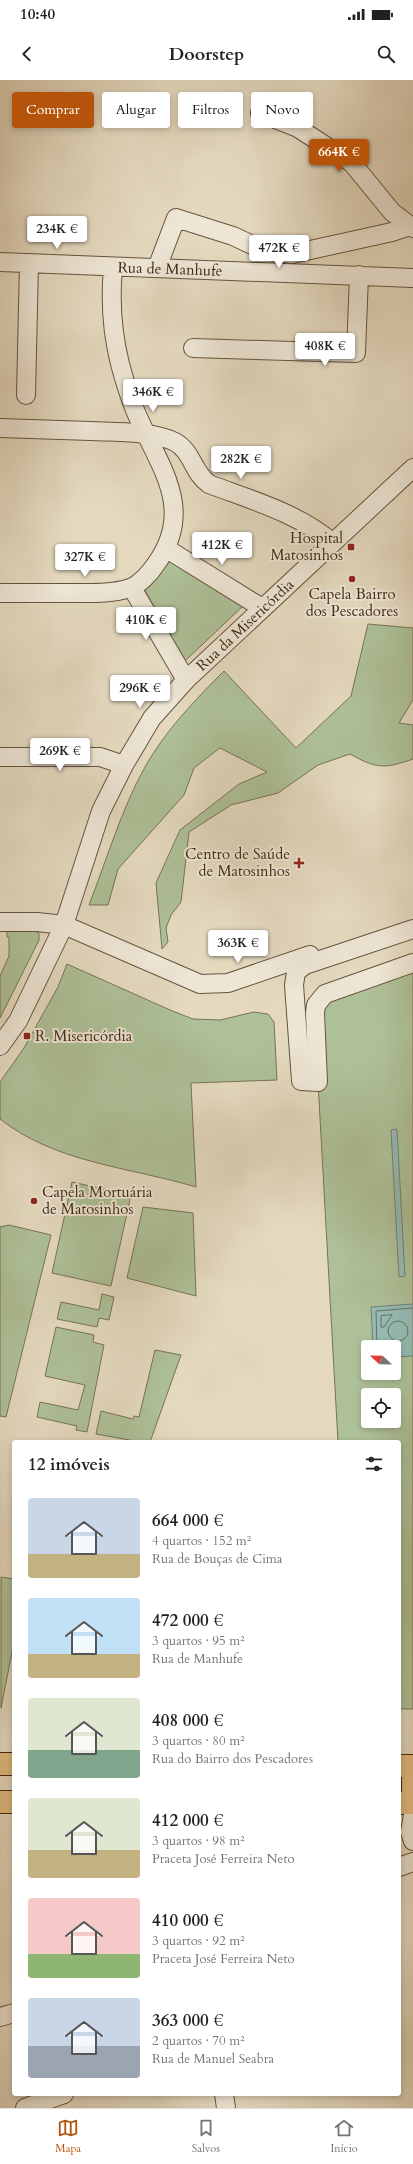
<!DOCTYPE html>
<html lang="pt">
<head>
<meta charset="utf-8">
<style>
	body { margin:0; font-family:Cardo,serif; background:#f2f2f2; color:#202124; height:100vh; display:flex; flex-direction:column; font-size:15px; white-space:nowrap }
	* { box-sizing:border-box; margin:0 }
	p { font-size:13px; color:#757577 }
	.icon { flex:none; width:22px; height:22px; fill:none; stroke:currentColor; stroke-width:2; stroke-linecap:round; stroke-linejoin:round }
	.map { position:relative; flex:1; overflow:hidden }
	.drawer { position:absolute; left:12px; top:1360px; width:389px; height:656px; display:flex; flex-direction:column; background:#fff; border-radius:4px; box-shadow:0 2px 6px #0003 }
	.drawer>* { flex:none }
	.banner { position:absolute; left:12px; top:12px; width:389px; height:36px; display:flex; gap:8px }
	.needle { width:26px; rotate:292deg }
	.controls { position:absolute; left:361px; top:1260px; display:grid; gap:8px }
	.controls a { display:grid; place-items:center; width:40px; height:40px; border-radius:4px; background:#fff; box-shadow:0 2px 6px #0003; font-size:20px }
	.price { position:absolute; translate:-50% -34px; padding:0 9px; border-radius:4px; background:#fff; color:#222; font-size:13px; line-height:26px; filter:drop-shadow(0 1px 2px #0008) }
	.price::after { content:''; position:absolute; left:50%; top:24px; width:12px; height:9px; margin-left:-6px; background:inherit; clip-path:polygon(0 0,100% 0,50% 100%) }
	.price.selected { background:#b45309; color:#fff }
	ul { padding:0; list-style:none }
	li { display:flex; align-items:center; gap:12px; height:100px; padding:0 16px }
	li span { display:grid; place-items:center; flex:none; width:112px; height:80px; border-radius:4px; color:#555 }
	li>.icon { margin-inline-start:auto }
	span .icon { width:48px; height:48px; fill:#fffc; stroke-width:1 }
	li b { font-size:17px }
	h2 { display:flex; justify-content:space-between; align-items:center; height:48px; padding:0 16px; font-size:17px }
	.tag { padding:0 14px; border-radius:4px; background:#fff; box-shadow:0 2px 6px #0003; font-size:14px; line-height:36px }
	.tag.selected { background:#b45309; color:#fff }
	.status { display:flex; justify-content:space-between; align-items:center; height:28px; padding:0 20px; background:#fff; direction:ltr }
	.status svg { height:11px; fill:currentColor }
	header { display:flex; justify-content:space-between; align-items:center; height:52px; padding:0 16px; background:#fff; font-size:18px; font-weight:700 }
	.tabs { display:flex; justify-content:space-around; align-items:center; height:56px; border-top:1px solid #e0e0e0; background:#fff; font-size:11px; color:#757577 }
	.tabs a { display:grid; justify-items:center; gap:2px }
	.tabs .selected { color:#b45309 }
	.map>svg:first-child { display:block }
	.green { fill:#aec097; stroke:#767455; fill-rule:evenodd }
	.water { fill:#95bab3; stroke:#738073 }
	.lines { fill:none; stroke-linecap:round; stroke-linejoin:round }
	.shore { stroke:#6a7163; stroke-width:1 }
	.minor-casing { stroke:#68543e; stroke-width:20 }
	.major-casing { stroke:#3f2813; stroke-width:24 }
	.minor { stroke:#ede6d5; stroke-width:18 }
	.major { stroke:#e2bc80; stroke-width:22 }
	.poi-dot { fill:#8f2418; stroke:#ede6d5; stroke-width:1.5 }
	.labels { text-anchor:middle; stroke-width:4; stroke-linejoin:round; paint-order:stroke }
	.street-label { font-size:15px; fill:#3f2813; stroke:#ede6d5 }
	.poi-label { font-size:15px; fill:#3f2813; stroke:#ede6d5; text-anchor:end }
</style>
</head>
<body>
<div class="status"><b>10:40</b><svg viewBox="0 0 49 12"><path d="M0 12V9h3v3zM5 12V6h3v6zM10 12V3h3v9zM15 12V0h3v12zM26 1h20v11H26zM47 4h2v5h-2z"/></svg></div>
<header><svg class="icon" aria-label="back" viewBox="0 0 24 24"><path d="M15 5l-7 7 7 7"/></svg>Doorstep<svg class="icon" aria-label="search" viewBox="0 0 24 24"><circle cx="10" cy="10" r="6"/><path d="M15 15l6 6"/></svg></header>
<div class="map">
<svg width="413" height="2028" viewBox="0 0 413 2028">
	<rect width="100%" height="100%" fill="#e4d9bf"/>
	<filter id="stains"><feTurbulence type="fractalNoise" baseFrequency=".005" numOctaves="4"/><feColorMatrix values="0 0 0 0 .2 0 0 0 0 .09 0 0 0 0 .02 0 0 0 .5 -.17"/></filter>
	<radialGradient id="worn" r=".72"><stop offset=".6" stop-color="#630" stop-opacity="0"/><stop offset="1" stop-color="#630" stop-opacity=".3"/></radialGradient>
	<path class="green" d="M170,480l73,46 -58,55 -41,-72z
		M368,544l45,4v72l-14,23 14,2v34c-29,10 -36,10 -63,-5l-32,11 -40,28 -47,12 -42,27 -8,70 -10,13 -5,13 2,14 -6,7 -6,-66 24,-53 59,-46 28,-12 -47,-24 -26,20 -10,27 -66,74 -10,36h-19c18,-46 32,-95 56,-138 20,-36 50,-67 79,-96l72,77 55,-52z
		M7,851h28l4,2v7l-39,78v-42l9,-20v-19h-2z
		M413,883v746h-14v-267h-61l-20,-360 2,-84zM368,1267h26v26h-26zM368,1315h26v26h-26z
		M67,884l103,46 23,9 27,1 34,-8 14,2 6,8 3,58 -86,3 5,104c-67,-20 -140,-24 -196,-68v-37l24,-34 34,-61z
		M72,1102l59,13 -20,91 -59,-13z
		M143,1127l50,6 3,83 -69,-18z
		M9,1145l42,10 -45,182 -6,-1v-189z
		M102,1214l12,3 -5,23 -10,-2 -2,9 -40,-8 4,-17 38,8z
		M56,1247l38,8 -1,7 11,3 -17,87 -11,-2 1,-4 -40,-9 3,-15 38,8 7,-25 -40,-9z
		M155,1270l26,5 -31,87h-10l-44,-8 5,-23 32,8 1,-3 5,1z
		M1,1497l13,2v63l-13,66z"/>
	<path class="water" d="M397,1049l8,147 -6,1 -8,-147z
		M413,1224v52l-19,1v-10h-21l-2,-40z"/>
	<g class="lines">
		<path class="shore" d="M392,1235l-8,12h-3v-11z
			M388 1251a10 10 0 1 1 20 0a10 10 0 1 1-20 0Z
			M377,1267l-1,-36 37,-3"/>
		<g class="minor-casing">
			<path id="minor" d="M260,33l38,15 54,35 40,49 21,16
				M0,182l413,16
				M157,188l19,-50 57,18 30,14 29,4 100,-22 18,-6
				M193,268l163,5 3,-78
				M26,315l3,-132
				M0,348c30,1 61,2 91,3 24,1 63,0 84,11 17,9 18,31 34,42 42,16 89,29 124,59
				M167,469l95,59
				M132,508l54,92
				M0,513c24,0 48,0 73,0 19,0 38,1 57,-5 9,-3 21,-16 26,-24 41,-57 1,-100 -21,-154 -6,-15 -11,-31 -15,-46 -8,-32 -10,-64 -7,-96
				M0,677h100l24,8
				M0,842h37l27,3 136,59 28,-1 82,-28
				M413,849l-108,36 -9,7 -2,13 7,96 17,1 -3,-69 1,-8 9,-11 88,-31
				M0,966l18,-25 46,-96 37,-114 23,-46 28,-47 34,-38 227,-212
				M413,1735l-3,17 3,9
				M399,1787l14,-5
				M0,1937l14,-4
				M224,2014l2,14
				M25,2028l39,-14"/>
		</g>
		<g class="major-casing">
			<path id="major" d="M0,1684h14
				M399,1686h14
				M413,1699v13
				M0,1722h14
				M399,1723h14"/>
		</g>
		<use href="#minor" class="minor"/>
		<use href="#major" class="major"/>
	</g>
	<g class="poi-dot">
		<rect x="347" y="463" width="8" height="8" rx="2"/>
		<circle cx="352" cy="499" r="4"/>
		<path d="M297 777h4v4h4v4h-4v4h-4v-4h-4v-4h4z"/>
		<rect x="23" y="952" width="8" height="8" rx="2"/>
		<circle cx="34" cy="1121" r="4"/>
	</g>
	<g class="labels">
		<g class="street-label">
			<text transform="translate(170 189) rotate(2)" y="5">Rua de Manhufe</text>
			<text transform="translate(245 545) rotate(-43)" y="5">Rua da Misericórdia</text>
		</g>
		<g class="poi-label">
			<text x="343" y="463">Hospital<tspan x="343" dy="17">Matosinhos</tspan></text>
			<text x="352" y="519" text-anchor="middle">Capela Bairro<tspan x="352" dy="17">dos Pescadores</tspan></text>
			<text x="290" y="779">Centro de Saúde<tspan x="290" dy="17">de Matosinhos</tspan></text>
			<text x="35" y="961" text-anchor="start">R. Misericórdia</text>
			<text x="42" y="1117" text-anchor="start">Capela Mortuária<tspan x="42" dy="17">de Matosinhos</tspan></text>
		</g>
	</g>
	<rect width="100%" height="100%" filter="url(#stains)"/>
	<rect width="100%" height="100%" fill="url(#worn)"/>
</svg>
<div class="controls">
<a><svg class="needle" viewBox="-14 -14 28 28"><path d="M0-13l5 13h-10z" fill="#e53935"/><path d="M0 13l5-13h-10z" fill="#757577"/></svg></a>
<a><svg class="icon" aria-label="locate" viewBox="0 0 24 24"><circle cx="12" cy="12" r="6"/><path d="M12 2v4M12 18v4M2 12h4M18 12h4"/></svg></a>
</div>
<b class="price selected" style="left:339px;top:93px">664K €</b>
<b class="price" style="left:57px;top:170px">234K €</b>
<b class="price" style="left:279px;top:189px">472K €</b>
<b class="price" style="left:325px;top:287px">408K €</b>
<b class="price" style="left:153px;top:333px">346K €</b>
<b class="price" style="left:241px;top:400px">282K €</b>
<b class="price" style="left:222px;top:486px">412K €</b>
<b class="price" style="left:85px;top:498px">327K €</b>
<b class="price" style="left:146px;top:561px">410K €</b>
<b class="price" style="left:140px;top:629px">296K €</b>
<b class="price" style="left:60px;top:692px">269K €</b>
<b class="price" style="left:238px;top:884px">363K €</b>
<div class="banner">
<a class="tag selected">Comprar</a>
<a class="tag">Alugar</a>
<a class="tag">Filtros</a>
<a class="tag">Novo</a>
</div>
<section class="drawer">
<h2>12 imóveis<svg class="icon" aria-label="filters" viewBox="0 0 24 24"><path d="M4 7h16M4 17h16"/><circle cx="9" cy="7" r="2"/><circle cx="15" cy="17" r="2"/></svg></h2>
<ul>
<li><span style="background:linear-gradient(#c9d6e8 70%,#c2b280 0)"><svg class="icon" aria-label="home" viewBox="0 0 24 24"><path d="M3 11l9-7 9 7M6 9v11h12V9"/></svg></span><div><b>664 000 €</b><p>4 quartos · 152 m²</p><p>Rua de Bouças de Cima</p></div></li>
<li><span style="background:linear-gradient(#bfe0f5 70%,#c2b280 0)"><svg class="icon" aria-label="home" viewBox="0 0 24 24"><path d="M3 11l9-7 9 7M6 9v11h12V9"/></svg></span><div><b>472 000 €</b><p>3 quartos · 95 m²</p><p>Rua de Manhufe</p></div></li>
<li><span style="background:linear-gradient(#dfe7d0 65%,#7fa58c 0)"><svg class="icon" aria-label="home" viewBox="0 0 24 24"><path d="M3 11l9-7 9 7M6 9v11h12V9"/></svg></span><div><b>408 000 €</b><p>3 quartos · 80 m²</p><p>Rua do Bairro dos Pescadores</p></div></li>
<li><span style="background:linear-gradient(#dfe7d0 65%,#c2b280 0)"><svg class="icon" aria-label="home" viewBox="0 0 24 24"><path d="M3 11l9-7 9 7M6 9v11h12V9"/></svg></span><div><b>412 000 €</b><p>3 quartos · 98 m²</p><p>Praceta José Ferreira Neto</p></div></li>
<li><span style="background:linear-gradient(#f6c9c9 70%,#8fb573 0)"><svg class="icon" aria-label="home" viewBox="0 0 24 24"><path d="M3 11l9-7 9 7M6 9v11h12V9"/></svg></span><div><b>410 000 €</b><p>3 quartos · 92 m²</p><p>Praceta José Ferreira Neto</p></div></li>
<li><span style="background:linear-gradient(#c9d6e8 60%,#9aa5b1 0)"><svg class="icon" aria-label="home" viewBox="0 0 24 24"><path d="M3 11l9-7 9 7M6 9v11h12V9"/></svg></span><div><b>363 000 €</b><p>2 quartos · 70 m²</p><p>Rua de Manuel Seabra</p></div></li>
</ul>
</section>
</div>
<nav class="tabs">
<a class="selected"><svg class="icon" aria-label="map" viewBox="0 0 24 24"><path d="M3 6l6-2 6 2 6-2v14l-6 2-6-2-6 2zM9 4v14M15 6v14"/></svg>Mapa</a>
<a><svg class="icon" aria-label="saved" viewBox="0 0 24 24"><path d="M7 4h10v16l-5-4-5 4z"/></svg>Salvos</a>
<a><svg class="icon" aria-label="home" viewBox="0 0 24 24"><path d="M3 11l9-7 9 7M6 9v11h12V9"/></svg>Início</a>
</nav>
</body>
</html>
